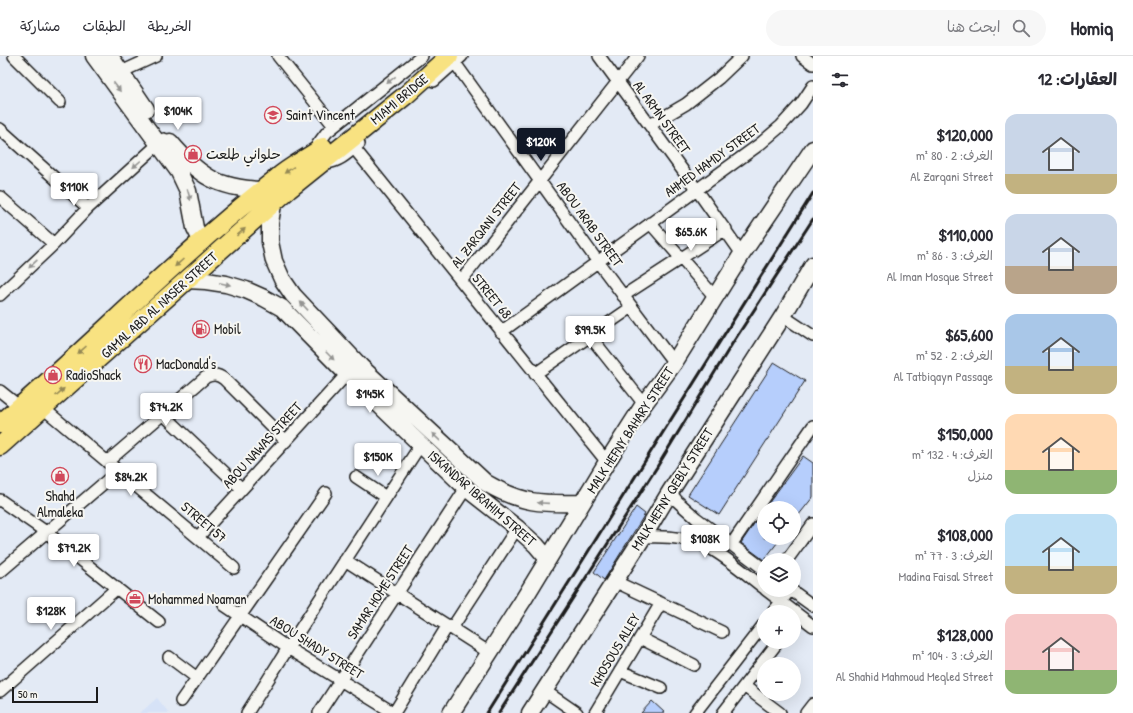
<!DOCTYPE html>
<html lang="ar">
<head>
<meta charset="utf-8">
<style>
	body { margin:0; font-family:"Patrick Hand","Playpen Sans Arabic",sans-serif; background:#f7f7f7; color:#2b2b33; direction:rtl; height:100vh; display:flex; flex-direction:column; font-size:15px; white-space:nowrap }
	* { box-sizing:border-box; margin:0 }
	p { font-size:13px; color:#7c7c81 }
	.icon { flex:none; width:22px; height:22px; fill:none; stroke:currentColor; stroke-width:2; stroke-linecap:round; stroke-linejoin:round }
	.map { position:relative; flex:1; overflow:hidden; direction:ltr }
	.side { display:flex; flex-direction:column; background:#fff; width:320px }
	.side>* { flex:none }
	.controls { position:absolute; left:757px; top:445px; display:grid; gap:8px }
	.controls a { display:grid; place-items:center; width:44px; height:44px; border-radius:50%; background:#fff; box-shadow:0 4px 16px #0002; font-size:20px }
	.scale { position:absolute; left:12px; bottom:10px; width:86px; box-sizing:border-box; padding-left:4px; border:2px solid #1c1c1c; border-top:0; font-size:11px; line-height:14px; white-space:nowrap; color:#1c1c1c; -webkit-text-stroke:3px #f6f6f2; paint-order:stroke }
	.price { position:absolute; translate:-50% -34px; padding:0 9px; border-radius:4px; background:#fff; color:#222; font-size:13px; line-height:26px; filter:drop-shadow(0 1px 2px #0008) }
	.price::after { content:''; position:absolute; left:50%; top:24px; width:12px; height:9px; margin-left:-6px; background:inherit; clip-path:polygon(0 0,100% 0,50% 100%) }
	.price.active { background:#111827; color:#fff }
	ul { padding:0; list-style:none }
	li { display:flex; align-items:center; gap:12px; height:100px; padding:0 16px }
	li span { display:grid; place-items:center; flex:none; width:112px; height:80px; border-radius:12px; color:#555 }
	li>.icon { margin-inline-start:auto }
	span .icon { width:48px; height:48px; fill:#fffc; stroke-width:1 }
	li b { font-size:17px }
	h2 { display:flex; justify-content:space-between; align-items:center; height:48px; padding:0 16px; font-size:17px }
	header { display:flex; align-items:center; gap:24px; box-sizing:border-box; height:56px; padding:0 20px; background:#fff; border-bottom:1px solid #e1e1e2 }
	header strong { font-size:19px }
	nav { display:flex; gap:22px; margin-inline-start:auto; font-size:14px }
	.search { width:280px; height:36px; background:#f7f7f7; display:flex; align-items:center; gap:10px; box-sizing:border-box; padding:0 14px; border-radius:22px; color:#7c7c81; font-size:15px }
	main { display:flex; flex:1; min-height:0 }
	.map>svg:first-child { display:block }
	.built { fill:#d6e2f7 }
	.building { fill:#b6cefc; stroke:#1c1c1c }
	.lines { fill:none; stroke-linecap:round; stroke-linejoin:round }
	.street-casing { stroke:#1c1c1c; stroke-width:14 }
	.secondary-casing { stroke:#1c1c1c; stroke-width:19 }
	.primary-casing { stroke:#1c1c1c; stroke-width:21 }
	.street { stroke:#f6f6f2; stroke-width:11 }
	.secondary { stroke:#f6f6f2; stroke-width:16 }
	.primary { stroke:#f8e281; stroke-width:18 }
	.rail { stroke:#1c1c1c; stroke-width:3 }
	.oneway { fill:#949492 }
	.oneway2 { fill:#958954 }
	.labels { text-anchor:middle; stroke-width:4; stroke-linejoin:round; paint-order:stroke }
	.street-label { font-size:14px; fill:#1c1c1c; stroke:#f6f6f2 }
	.poi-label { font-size:14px; fill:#1c1c1c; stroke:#f6f6f2; text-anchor:start }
</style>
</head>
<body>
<header>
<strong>Homiq</strong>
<div class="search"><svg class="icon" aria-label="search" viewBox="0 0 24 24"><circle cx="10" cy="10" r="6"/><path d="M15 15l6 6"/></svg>ابحث هنا</div>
<nav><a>الخريطة</a><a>الطبقات</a><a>مشاركة</a></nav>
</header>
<main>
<section class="side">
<h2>العقارات: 12<svg class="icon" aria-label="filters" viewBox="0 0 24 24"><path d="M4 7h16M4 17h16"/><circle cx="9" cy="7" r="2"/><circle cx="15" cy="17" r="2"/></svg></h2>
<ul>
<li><span style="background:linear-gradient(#c9d6e8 75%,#c2b280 0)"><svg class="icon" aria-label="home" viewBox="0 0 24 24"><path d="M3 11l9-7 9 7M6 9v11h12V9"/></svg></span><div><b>$120,000</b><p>الغرف: 2 · 80 m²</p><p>Al Zarqani Street</p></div></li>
<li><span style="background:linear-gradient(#c9d6e8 65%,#b9a48a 0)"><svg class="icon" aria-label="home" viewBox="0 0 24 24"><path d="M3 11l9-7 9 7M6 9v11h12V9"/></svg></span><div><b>$110,000</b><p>الغرف: 3 · 86 m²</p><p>Al Iman Mosque Street</p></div></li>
<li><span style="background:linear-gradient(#a9c7e8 65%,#c2b280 0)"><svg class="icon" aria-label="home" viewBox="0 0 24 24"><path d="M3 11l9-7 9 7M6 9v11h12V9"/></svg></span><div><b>$65,600</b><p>الغرف: 2 · 52 m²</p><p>Al Tatbiqayn Passage</p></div></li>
<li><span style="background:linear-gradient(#ffd9b3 70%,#8fb573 0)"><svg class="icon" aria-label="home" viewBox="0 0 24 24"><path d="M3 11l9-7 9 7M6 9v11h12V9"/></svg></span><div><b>$150,000</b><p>الغرف: 4 · 132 m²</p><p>منزل</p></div></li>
<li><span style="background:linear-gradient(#bfe0f5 65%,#c2b280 0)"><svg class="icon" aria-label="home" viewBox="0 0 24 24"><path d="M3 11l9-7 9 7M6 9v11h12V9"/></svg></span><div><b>$108,000</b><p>الغرف: 3 · 77 m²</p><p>Madina Faisal Street</p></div></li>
<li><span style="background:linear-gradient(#f6c9c9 70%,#8fb573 0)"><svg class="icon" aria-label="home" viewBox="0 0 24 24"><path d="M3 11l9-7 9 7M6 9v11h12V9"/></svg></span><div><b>$128,000</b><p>الغرف: 3 · 104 m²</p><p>Al Shahid Mahmoud Meqled Street</p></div></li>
</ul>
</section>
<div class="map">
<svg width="813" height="657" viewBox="0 0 813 657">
	<rect width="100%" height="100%" fill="#e3eaf5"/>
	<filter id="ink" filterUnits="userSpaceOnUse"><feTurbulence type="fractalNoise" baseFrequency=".025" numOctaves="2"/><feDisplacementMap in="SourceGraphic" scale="8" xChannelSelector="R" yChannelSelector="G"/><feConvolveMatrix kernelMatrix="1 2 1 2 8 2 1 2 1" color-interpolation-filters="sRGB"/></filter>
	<g filter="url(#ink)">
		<path class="built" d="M157,642l12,15h-29z"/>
		<path class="building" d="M774,306l31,19 -86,134 -31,-20z
			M803,400l10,7v34l-19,24v-13h-29z
			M636,451l9,7 -41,66 -10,-8z
			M764,453v29h17l-17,22 -23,-17z
			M652,645l13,12h-24z"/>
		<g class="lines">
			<g class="street-casing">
				<path id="street" d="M14,0l46,46
					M278,0l56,70
					M599,0l98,134 45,64
					M802,0l11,8
					M455,7l143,199 76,101
					M121,16l35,-16
					M434,25l28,-25
					M650,69l36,-21 33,-26 23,-22
					M0,73l88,79
					M354,92l253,314
					M314,96l4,-8 9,-12 95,-76
					M327,107c14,-2 22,-11 32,-19
					M0,141l54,47
					M650,167l65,74
					M461,225l177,-225
					M0,239l54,-51 34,-36 76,-69
					M623,240l103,-67
					M783,260l30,20
					M501,276l259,-188 21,-18 20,-22 12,-18
					M590,280l54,68
					M535,318l97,-67
					M0,335l20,16
					M43,352l191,160
					M163,358l79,75
					M107,406l99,-85c7,-3 11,-3 18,2l62,62
					M356,421l30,20
					M670,436l7,9 19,17 68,51
					M0,444l46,32 113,90
					M198,481l149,-163
					M643,481c20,-1 44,0 63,9 21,11 40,28 58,42
					M731,489l82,-119
					M345,504l145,93
					M787,504l26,-36
					M0,516l118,-101
					M614,525l108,51
					M766,534l47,36
					M791,534l22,16
					M224,549l64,43 106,65
					M773,556l17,-22
					M452,572l65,-100
					M640,582l54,27
					M169,601l28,21
					M620,615l41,17
					M744,630l36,27
					M0,635l117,-103
					M545,635l32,22
					M181,645l145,-208
					M247,657l41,-65 133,-204
					M319,657l147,-225
					M394,657l54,-88
					M595,657l66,-110
					M695,657l69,-89
					M723,657l55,-71
					M806,657l7,-9"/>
			</g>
			<g class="secondary-casing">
				<path id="secondary" d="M94,0l85,116 9,19 7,37 7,14
					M110,0l36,53
					M170,86c29,34 47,46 92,48
					M273,148l-3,19v19l4,19 8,18 11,16 68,72 125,116c36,21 55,21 96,20
					M186,224l20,1 20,3 20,6 18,8 18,10 65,66 119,114 51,40 19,17 12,14
					M451,657l71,-111 85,-140 37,-58 30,-41 68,-109 71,-105
					M530,657l113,-176 27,-45 113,-176 30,-51"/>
			</g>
			<g class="primary-casing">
				<path id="primary" d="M0,368c94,-81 180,-170 277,-246 14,-12 31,-20 46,-31
					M0,390l289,-257 117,-94 43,-39"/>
			</g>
			<use href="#street" class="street"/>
			<use href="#secondary" class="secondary"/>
			<use href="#primary" class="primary"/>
			<path class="rail" d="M487,657l326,-520
				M499,657l158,-246 75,-123 81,-125"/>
		</g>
		<defs><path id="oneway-solid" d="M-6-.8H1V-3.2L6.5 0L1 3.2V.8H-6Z"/></defs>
		<g class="oneway">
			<use href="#oneway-solid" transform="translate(391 24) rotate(142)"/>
			<use href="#oneway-solid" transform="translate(117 31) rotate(53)"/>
			<use href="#oneway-solid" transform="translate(137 108) rotate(138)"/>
			<use href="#oneway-solid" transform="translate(189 139) rotate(74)"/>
			<use href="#oneway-solid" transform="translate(33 208) rotate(137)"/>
			<use href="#oneway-solid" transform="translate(225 228) rotate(12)"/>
			<use href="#oneway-solid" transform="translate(304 250) rotate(-133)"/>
			<use href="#oneway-solid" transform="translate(330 300) rotate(45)"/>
			<use href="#oneway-solid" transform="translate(436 381) rotate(-137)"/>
			<use href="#oneway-solid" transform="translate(543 447) rotate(-176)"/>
		</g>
		<g class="oneway2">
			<use href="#oneway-solid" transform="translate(289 114) rotate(146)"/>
			<use href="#oneway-solid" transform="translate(241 176) rotate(-41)"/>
			<use href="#oneway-solid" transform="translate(179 207) rotate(138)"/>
			<use href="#oneway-solid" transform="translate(82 294) rotate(138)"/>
			<use href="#oneway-solid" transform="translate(60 336) rotate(-42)"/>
		</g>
	</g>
	<defs>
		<g id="school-ring" transform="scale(0.9)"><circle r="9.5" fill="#f6f6f2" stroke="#d1495b" stroke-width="1.5"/><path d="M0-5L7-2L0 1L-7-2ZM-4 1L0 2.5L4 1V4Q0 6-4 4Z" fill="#d1495b"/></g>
		<g id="shop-ring" transform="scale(0.9)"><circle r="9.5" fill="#f6f6f2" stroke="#d1495b" stroke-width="1.5"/><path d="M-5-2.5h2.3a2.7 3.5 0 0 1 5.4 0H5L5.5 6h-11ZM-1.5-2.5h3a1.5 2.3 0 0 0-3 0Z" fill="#d1495b"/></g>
		<g id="fuel-ring" transform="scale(0.9)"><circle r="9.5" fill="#f6f6f2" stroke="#d1495b" stroke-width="1.5"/><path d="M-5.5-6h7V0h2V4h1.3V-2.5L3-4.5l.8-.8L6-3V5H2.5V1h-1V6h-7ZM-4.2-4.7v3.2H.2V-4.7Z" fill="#d1495b"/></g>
		<g id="restaurant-ring" transform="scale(0.9)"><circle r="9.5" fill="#f6f6f2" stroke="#d1495b" stroke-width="1.5"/><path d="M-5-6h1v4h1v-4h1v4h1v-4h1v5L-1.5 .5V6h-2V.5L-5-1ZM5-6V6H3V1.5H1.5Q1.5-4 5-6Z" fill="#d1495b"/></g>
		<g id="office-ring" transform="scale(0.9)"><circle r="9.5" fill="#f6f6f2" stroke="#d1495b" stroke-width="1.5"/><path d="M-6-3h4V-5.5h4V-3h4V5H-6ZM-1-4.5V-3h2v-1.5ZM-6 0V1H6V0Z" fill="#d1495b"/></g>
	</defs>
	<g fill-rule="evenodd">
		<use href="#school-ring" x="273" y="59"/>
		<use href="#shop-ring" x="193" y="98"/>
		<use href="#fuel-ring" x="201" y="273"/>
		<use href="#restaurant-ring" x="143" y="308"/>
		<use href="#shop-ring" x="53" y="319"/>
		<use href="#shop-ring" x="60" y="420"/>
		<use href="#office-ring" x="135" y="543"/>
	</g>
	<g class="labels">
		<g class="street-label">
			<text transform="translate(399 43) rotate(-40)" y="5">MIAMI BRIDGE</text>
			<text transform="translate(662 61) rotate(54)" y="5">AL ARMN STREET</text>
			<text transform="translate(712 104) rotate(-36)" y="5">AHMED HAMDY STREET</text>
			<text transform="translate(590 168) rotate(54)" y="5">ABOU ARAB STREET</text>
			<text transform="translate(486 169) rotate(-52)" y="5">AL ZARQANI STREET</text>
			<text transform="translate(492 240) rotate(51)" y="5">STREET 68</text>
			<text transform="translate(159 249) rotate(-42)" y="5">GAMAL ABD AL NASER STREET</text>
			<text transform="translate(630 374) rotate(-57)" y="5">MALK HEFNY BAHARY STREET</text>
			<text transform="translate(262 389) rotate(-48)" y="5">ABOU NAWAS STREET</text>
			<text transform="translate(672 433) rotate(-58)" y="5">MALK HEFNY QEBLY STREET</text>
			<text transform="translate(482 442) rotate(41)" y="5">ISKANDAR IBRAHIM STREET</text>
			<text transform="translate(204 466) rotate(40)" y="5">STREET 57</text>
			<text transform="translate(380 536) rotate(-57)" y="5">SAMAR HOME STREET</text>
			<text transform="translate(317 591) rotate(32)" y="5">ABOU SHADY STREET</text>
			<text transform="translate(615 594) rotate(-59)" y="5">KHOSOUS ALLEY</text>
		</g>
		<g class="poi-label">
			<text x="286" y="64">Saint Vincent</text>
			<text x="206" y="103">حلواني طلعت</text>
			<text x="214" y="278">Mobil</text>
			<text x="156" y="313">MacDonald's</text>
			<text x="66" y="324">RadioShack</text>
			<text x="60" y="445" text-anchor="middle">Shahd<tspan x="60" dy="16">Almaleka</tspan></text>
			<text x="148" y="548">Mohammed Noaman</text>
		</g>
	</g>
</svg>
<div class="controls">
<a><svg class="icon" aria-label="locate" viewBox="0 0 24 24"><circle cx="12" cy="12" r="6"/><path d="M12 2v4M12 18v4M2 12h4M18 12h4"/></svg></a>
<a><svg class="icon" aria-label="layers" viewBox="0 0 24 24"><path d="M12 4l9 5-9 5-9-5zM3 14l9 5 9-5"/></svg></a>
<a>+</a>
<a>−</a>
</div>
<div class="scale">50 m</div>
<b class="price" style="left:178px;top:75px">$104K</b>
<b class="price active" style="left:541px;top:106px">$120K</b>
<b class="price" style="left:74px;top:151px">$110K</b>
<b class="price" style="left:691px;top:196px">$65.6K</b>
<b class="price" style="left:590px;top:294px">$99.5K</b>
<b class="price" style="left:370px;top:358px">$145K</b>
<b class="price" style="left:166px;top:371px">$74.2K</b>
<b class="price" style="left:378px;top:421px">$150K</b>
<b class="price" style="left:131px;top:441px">$84.2K</b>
<b class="price" style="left:705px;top:503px">$108K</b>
<b class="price" style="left:74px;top:512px">$79.2K</b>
<b class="price" style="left:51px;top:575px">$128K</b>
</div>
</main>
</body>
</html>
